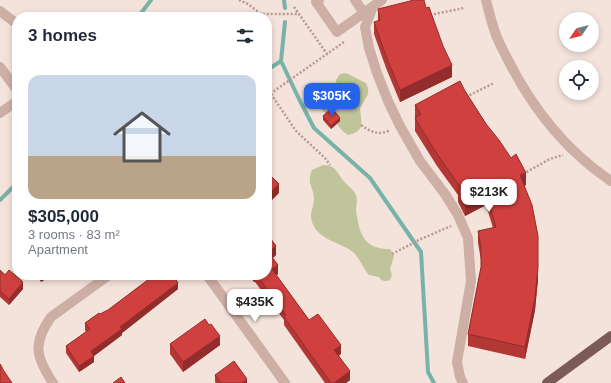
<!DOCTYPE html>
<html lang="en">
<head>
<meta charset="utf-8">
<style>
	body { margin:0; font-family:Arial,sans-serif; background:#f6f6f7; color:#1f2937; height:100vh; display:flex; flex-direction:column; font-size:15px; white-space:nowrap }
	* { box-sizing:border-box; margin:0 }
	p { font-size:13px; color:#747a83 }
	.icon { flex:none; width:22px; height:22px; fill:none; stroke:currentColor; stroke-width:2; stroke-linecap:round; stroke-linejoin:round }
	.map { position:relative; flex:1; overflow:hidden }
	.drawer { position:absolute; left:12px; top:12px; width:260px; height:268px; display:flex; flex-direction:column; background:#fff; border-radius:16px; box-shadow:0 2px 6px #0003 }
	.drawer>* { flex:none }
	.needle { width:26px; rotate:235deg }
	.fabs { position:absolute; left:559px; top:12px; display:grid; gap:8px }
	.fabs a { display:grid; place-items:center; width:40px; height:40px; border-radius:50%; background:#fff; box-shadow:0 2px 6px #0003; font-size:20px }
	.price { position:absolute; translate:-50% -34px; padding:0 9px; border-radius:8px; background:#fff; color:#222; font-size:13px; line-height:26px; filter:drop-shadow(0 1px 2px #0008) }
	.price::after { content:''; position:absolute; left:50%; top:24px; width:12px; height:9px; margin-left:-6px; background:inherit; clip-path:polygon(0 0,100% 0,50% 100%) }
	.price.on { background:#2563eb; color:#fff }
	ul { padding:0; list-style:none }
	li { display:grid; align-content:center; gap:8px; height:212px; padding:0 16px }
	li+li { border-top:1px solid #e0e1e3 }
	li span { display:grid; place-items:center; height:124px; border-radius:12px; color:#555 }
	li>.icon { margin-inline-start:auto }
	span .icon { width:72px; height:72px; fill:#fffc; stroke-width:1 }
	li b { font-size:17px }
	h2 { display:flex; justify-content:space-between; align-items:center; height:48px; padding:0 16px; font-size:17px }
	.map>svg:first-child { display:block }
	.green { fill:#c0c49a }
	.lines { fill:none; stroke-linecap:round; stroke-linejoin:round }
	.stream { stroke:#78b3a8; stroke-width:4 }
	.path { stroke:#b99890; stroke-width:2.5; stroke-dasharray:2 2; stroke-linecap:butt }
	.minor { stroke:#cdafa6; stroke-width:10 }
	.major { stroke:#7c5b57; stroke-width:10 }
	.wall { fill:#b33735 }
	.shaded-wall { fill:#922d2b }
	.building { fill:#d0403e; stroke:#922d2b }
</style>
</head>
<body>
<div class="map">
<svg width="611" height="383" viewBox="0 0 611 383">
	<rect width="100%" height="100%" fill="#f4e3db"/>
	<path class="green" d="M346,73l20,10c6,11 -1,15 -6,25 1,14 6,23 -12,27 -6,-4 -8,-7 -12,-12 -7,-7 -14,-12 -19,-19 2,-12 8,-15 20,-17l-1,-7 4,-6z
		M323,165c11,0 13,5 19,14 4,6 11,9 14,16 2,5 0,10 0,15 0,4 2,9 2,12 4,20 13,27 32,27l4,7 -4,13 2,6 -2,5c-5,2 -9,1 -11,-3l-10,-2c-6,-7 -9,-17 -16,-23 -14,-11 -38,-12 -42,-34 -1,-6 3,-12 3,-18 0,-14 -8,-15 -2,-30z"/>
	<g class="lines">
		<path class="stream" d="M284,0l1,8
			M138,17l13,-17
			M281,61l18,38 15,29 56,50 51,74 7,120 6,11
			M267,70l14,-9 4,-39
			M0,200l17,-17"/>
		<path class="path" d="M239,0l9,4 13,10h38
			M294,7l33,47
			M430,15l34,-7
			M271,94l25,37 29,27 5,7
			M267,96l77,-54
			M466,97l28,-14
			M361,125c10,7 18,11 29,5
			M523,174l27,-15 13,-4
			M392,254l29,-15 30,-13"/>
		<path class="minor" d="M319,0l-3,2 21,30 45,-32
			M355,0l9,13
			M486,0c3,12 6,24 10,35 3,8 7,15 11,23 24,48 59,93 104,123
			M373,7l-8,20 4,21 8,25 11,28 12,25 20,35 25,33 13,21 10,23 3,43 -14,81 3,15 3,6
			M0,11l17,13
			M0,67l17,23
			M0,113l17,-12
			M207,275l78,108
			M53,383c-17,-26 -21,-39 -2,-66l58,-42"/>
		<path class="major" d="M547,383l64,-47"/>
	</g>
	<path class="wall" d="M426,8l26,69 -52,25 -14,-34 -12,-34v-12l4,-1v-12z
		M465,91l61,94 -2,1 14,93 -3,31 -10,49 -57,-13v-12l13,-67v-7l-3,-17v-12l15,-3 -7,-23 -21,11 -7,-14v-7l-21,-29 -22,-35v-26z
		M323,116l17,5 -9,8 -8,-9z
		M267,236l9,19 -3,3 5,16 -2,1 33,45 32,34 -2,1 11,25 -4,3h-21l-41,-58v-5l-29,-38h-1l-6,-7h19z
		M0,270l23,19 -14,16 -9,-8z
		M36,275h16l-11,7z
		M148,277l30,12 -56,44v2l-28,21v6l-15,10 -13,-19v-7l20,-14 -1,-2v-7l23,-13 40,-30z
		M209,325l11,20 -37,27 -13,-18v-10z
		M215,375l32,8h-31l-1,-1z"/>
	<path class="shaded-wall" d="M452,65v12l-52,25v-12z
		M340,118v3l-9,8v-3z
		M526,173v12l-6,2v-12z
		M279,184v9l-12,12v-9z
		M486,193v12l-21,11v-13z
		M276,246v9l-8,6v-9z
		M278,265v9l-6,4v-9z
		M538,267v12l-3,31 -10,49v-12z
		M42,275h10l-11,7v-6z
		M254,275h1v7h-1z
		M23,282v7l-14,16v-6z
		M178,283v6l-56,44v2l-28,21v6l-15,10v-6l12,-15 29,-24z
		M220,336v9l-37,27v-10z
		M341,345v9l-7,4v-8z
		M350,371v9l-4,3h-12z
		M247,379v4h-5z"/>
	<path class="building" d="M414,0h10l2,8 3,-1 14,39 9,19 -52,25 -14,-34 -12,-34 6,-2 -2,-11z
		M460,81l5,10 21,33 13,16 12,18 5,-4 10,19 -6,2 12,30 6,31v31l-3,31 -10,49 -57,-13 13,-67v-19l-3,-17 18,-4 -10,-34 -21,10 -7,-13 3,-2 -24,-34 -22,-36 6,-4 -6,-9z
		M332,108l8,10 -9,8 -8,-10z
		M267,172l12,12 -12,12z
		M268,235l8,11 -8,6 10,13 -6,4 37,51 9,-6 23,31 -7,5 16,21 -16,12h-3l-47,-66 2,-2 -29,-40h10v-39z
		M0,270l5,5 4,-5 14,12 -14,17 -9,-8z
		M151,275h22l5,8 -58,44 2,2 -31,22 3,5 -15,10 -13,-20 24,-17 -5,-6 14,-10 1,1 8,-4 41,-31 -1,-2z
		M205,319l4,6 2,-1 9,12 -37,26 -13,-18z
		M234,361l13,18 -5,4h-21l-6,-8z
		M0,364l2,3v1l10,15h-12z
		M121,377l4,6h-12z"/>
</svg>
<div class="fabs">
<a><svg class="needle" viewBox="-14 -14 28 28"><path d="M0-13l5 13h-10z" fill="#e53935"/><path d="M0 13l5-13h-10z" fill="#747a83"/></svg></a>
<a><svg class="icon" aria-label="locate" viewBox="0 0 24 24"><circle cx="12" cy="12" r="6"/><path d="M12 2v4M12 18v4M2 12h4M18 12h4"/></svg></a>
</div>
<b class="price on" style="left:332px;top:117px">$305K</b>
<b class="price" style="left:489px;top:213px">$213K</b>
<b class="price" style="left:255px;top:323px">$435K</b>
<section class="drawer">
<h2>3 homes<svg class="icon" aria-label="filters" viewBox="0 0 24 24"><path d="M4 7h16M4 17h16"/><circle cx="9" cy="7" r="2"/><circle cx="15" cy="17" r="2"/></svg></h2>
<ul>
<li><span style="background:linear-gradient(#c9d6e8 65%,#b9a48a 0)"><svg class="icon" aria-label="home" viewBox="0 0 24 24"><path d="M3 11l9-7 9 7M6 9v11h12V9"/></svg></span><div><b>$305,000</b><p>3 rooms · 83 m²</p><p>Apartment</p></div></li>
</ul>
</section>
</div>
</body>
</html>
